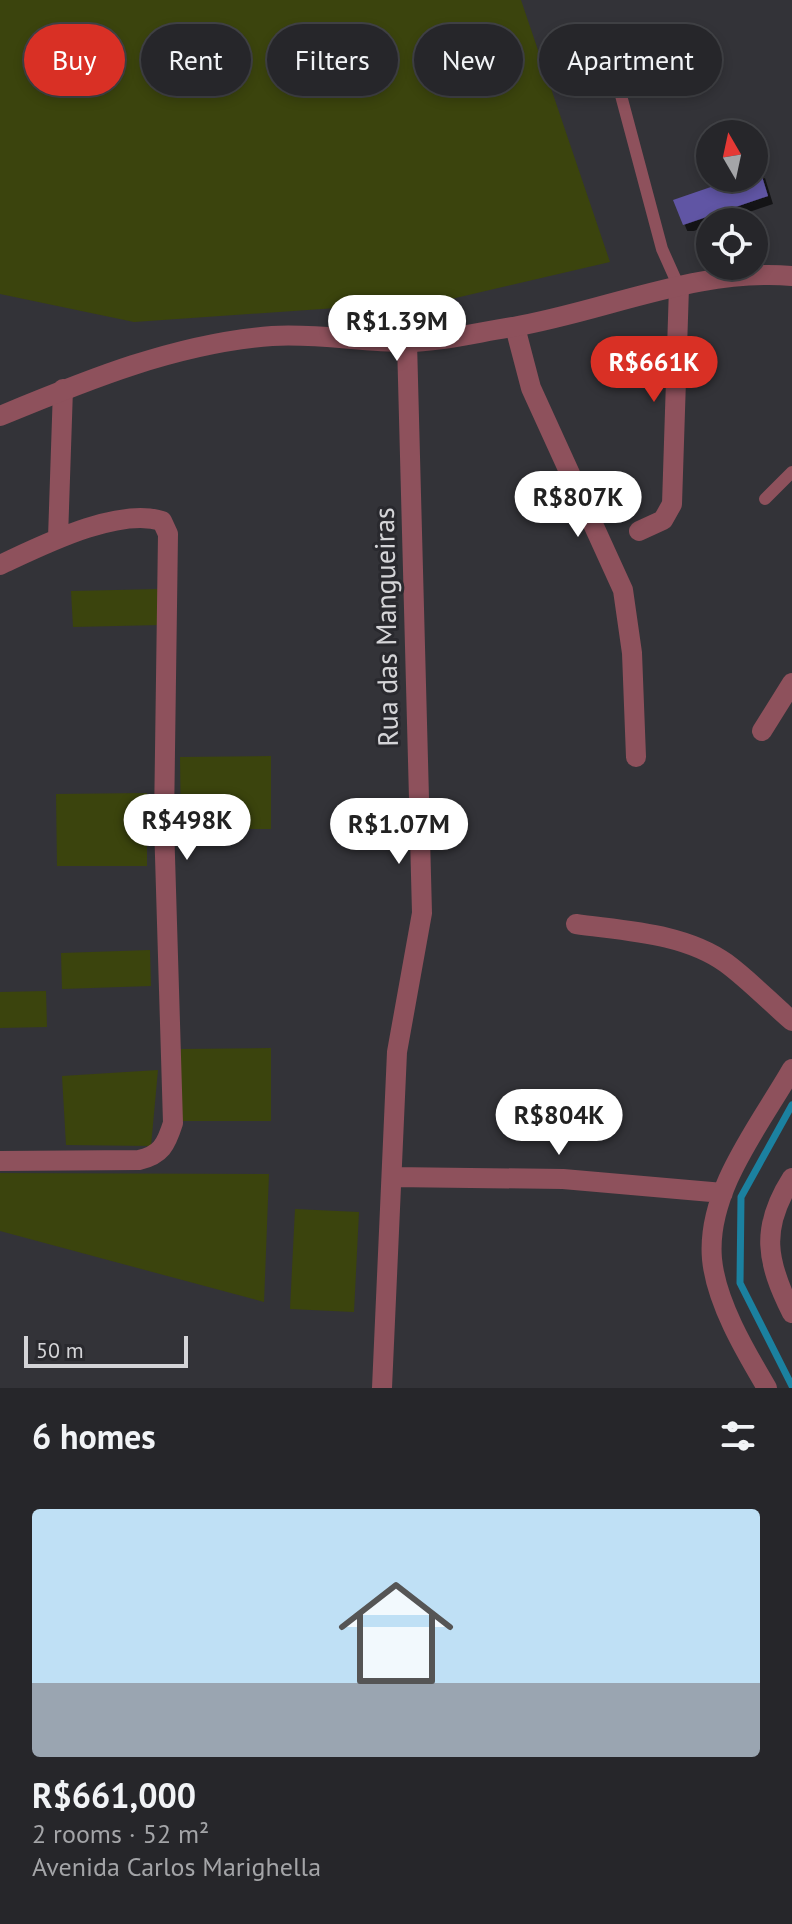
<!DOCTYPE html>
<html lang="en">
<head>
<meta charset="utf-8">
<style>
	body { margin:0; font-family:"PT Sans",sans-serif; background:#323236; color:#f1f3f6; height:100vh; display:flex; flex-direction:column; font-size:30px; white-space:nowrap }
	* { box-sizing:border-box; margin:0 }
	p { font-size:26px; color:#a4a5a8 }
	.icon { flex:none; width:44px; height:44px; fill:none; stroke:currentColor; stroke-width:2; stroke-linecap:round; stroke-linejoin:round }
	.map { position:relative; height:1388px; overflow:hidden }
	.side { display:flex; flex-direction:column; background:#26262a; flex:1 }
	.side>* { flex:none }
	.top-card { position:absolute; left:24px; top:24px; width:744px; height:72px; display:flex; gap:16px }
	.needle { width:52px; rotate:351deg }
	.fabs { position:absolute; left:696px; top:120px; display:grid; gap:16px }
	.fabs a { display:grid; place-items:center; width:72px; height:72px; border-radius:50%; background:#26262a; box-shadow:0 4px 12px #0003,0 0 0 2px #424347; font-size:40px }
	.scale { position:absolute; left:24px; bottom:20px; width:164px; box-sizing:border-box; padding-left:8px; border:4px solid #d5d5d8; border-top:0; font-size:22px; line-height:28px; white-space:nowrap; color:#d5d5d8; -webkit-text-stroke:6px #29292e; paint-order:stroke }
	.price { position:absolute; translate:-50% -68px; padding:0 18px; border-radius:28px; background:#fff; color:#222; font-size:26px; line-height:52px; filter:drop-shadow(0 2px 4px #0008) }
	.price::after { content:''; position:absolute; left:50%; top:48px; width:24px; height:18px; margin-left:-12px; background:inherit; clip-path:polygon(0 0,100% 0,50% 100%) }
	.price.on { background:#d93025; color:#fff }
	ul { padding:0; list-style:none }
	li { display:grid; align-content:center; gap:16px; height:424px; padding:0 32px }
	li+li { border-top:2px solid #424347 }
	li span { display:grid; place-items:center; height:248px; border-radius:8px; color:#555 }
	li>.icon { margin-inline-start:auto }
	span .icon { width:144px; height:144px; fill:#fffc; stroke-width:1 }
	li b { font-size:34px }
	h2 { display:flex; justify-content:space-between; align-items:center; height:96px; padding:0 32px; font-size:34px }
	.pill { padding:0 28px; border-radius:36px; background:#26262a; box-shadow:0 4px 12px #0003,0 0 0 2px #424347; font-size:28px; line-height:72px }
	.pill.on { background:#d93025; color:#fff }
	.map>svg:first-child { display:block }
	.green { fill:#3b440d }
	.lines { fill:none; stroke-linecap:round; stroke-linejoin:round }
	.stream { stroke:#1b81a0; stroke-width:7 }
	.building { fill:#6055a4; filter:url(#shadow) }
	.service { stroke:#8e515c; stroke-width:12 }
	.minor { stroke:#8e515c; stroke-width:20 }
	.tertiary { stroke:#8e515c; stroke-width:20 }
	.labels { text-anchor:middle; stroke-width:6; stroke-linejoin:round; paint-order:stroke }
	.street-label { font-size:28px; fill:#d5d5d8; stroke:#29292e }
</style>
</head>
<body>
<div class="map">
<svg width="792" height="1388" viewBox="0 0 792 1388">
	<defs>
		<filter id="shadow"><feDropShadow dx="5" dy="8" stdDeviation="0" flood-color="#0009"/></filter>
	</defs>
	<rect width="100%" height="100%" fill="#333338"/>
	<path class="green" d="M0,0h521l89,262 -197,46 -48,-2 -231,16 -134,-28z
		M160,589l1,36 -88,2 -2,-36z
		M271,756v73h-90l-1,-72z
		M147,793v73h-90l-1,-72z
		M150,950l1,36 -89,3 -1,-36z
		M46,991l1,36 -47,1v-36z
		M271,1048v73h-90v-72z
		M158,1070l-7,76 -85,-1 -4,-69z
		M0,1173l269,1 -5,128 -264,-71z
		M295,1209l64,3 -5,100 -64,-3z"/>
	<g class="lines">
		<path class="stream" d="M792,1105l-51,92 -1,86 52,103"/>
	</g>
	<path class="building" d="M760,170l8,26 -85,29 -10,-25 64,-22h17v-6z"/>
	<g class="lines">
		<path class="service" d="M603,28l59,221 17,38
			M765,499l27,-27"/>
		<path class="minor" d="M515,327l16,61 92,202 9,63 4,104
			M639,531l24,-11 9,-16 7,-217
			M58,538l5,-149
			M0,565c41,-19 117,-58 162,-44l6,13 -4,289 9,300c-7,22 -12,32 -34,37l-139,1
			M762,731l30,-48
			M576,924c50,7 108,9 150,39 23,17 44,39 66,58
			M392,1177l171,2 160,14
			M792,1178c-32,50 -26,83 0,135
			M382,1388l15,-336 25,-139 -15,-571
			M767,1388c-22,-37 -51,-86 -55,-129 -6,-68 48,-134 80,-190"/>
		<path class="tertiary" d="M0,416c87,-36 177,-73 272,-80 45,-3 89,6 133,6 35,0 74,-10 108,-15 93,-16 184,-59 279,-51"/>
	</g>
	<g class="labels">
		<g class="street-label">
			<text transform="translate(386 627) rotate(-91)" y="10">Rua das Mangueiras</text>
		</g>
	</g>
</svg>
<div class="fabs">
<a><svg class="needle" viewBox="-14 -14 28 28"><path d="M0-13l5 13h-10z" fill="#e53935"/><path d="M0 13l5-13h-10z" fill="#a4a5a8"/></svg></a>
<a><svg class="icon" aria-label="locate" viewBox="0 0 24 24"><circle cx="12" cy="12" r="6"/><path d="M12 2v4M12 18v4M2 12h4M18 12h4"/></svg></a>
</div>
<div class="scale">50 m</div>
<b class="price" style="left:397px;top:363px">R$1.39M</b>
<b class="price on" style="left:654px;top:404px">R$661K</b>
<b class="price" style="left:578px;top:539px">R$807K</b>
<b class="price" style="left:187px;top:862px">R$498K</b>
<b class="price" style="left:399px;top:866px">R$1.07M</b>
<b class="price" style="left:559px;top:1157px">R$804K</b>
<div class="top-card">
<a class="pill on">Buy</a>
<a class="pill">Rent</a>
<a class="pill">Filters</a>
<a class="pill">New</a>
<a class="pill">Apartment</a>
</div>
</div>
<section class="side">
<h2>6 homes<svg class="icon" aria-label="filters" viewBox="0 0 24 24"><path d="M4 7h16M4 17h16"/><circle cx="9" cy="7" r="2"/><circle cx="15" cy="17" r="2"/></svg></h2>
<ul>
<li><span style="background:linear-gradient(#bfe0f5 70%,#9aa5b1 0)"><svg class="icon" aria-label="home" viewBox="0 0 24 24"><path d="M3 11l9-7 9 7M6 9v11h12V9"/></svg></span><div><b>R$661,000</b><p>2 rooms · 52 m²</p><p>Avenida Carlos Marighella</p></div></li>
</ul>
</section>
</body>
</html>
